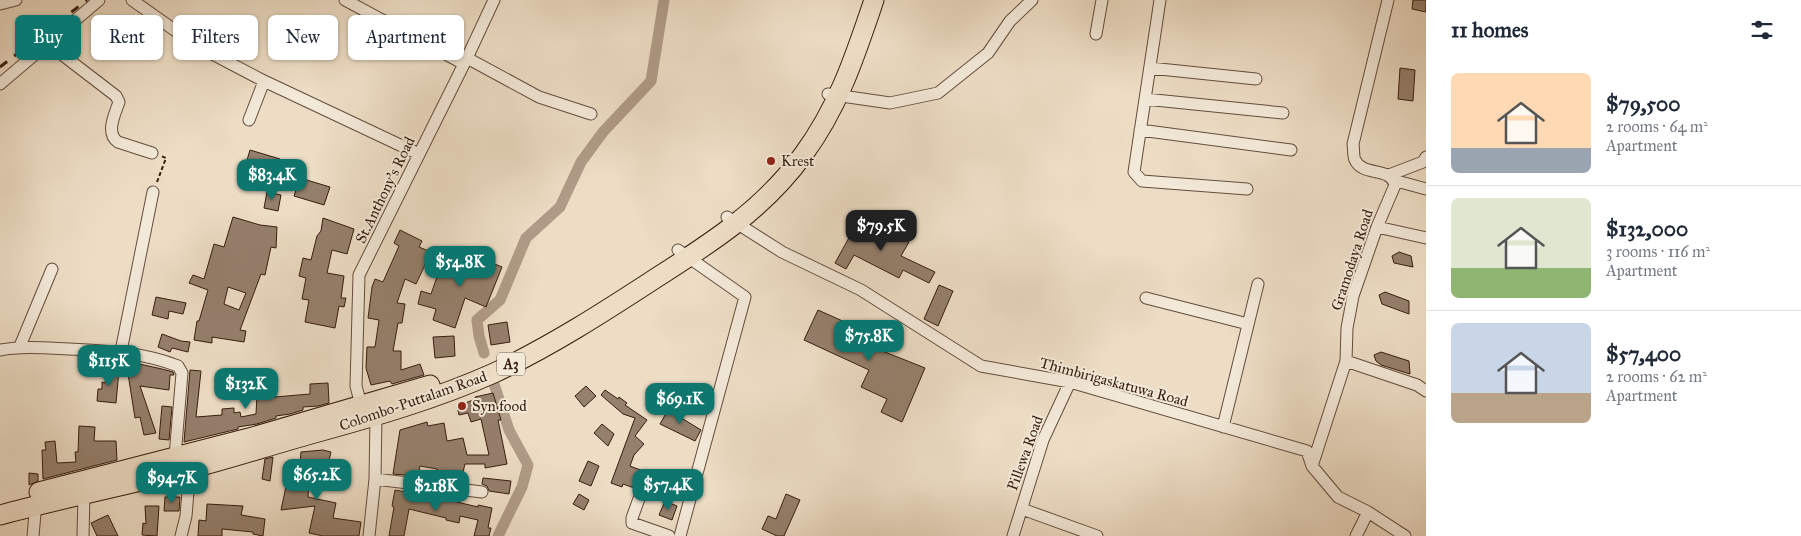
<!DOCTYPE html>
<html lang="en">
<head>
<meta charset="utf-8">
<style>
	body { margin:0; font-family:"IM FELL Great Primer",serif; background:#f6f6f7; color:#1f2937; height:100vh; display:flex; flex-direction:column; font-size:19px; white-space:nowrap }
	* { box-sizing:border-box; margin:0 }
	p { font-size:16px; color:#747a83 }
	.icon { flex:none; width:28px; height:28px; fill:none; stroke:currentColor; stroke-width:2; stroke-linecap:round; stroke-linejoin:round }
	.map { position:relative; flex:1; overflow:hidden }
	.drawer { display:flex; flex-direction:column; background:#fff; width:375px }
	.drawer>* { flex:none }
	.guide { position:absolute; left:15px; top:15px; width:475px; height:45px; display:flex; gap:10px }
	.price { position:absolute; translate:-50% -42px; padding:0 11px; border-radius:10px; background:#0f766e; color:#fff; font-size:16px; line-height:32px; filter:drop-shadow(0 1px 2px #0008) }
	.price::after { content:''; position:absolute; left:50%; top:30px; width:15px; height:11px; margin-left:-8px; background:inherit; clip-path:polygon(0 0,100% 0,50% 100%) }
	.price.active { background:#222; color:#fff }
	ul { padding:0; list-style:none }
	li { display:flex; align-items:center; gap:15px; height:125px; padding:0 25px }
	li+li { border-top:1px solid #e0e1e3 }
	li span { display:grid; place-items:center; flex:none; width:140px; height:100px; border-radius:8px; color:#555 }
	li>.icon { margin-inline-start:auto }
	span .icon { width:60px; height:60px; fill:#fffc; stroke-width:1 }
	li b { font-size:21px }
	h2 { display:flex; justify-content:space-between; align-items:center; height:60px; padding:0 25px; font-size:21px }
	.tag { padding:0 18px; border-radius:8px; background:#fff; box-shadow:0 1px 4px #0004; font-size:18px; line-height:45px }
	.tag.active { background:#0f766e; color:#fff }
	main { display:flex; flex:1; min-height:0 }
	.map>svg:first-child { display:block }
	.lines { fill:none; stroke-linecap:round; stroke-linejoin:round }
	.canal { stroke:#af9b87; stroke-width:11 }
	.building { fill:#95806d; stroke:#361c0e; fill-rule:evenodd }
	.minor-casing { stroke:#644c3c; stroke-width:13 }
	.trunk-casing { stroke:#361c0e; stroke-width:21 }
	.path { stroke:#361c0e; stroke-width:2; stroke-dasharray:4 2.5; stroke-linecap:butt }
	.minor { stroke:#f3e9d9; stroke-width:11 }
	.trunk { stroke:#edddc5; stroke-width:19 }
	.rail { stroke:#361c0e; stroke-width:3; stroke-dasharray:9 9; stroke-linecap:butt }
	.poi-dot { fill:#8f2418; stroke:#f3e9d9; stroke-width:2 }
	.labels { text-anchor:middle; stroke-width:4; stroke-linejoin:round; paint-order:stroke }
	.shield { fill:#f3e9d9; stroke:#6f5a4b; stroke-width:1 }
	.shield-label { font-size:14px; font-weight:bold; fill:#361c0e }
	.poi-label { font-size:15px; fill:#361c0e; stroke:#f3e9d9; text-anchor:start }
	.street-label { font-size:15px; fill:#361c0e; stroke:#f3e9d9 }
</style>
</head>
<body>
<main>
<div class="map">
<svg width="1426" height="536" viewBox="0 0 1426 536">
	<rect width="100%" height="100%" fill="#edddc5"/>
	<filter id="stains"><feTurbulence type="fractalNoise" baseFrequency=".004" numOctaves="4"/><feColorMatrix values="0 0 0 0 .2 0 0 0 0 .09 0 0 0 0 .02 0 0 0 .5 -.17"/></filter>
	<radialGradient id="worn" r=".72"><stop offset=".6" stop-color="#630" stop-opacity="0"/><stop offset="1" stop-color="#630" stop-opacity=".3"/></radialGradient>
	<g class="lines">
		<path class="canal" d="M484,353l-5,-17 -2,-16 23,-20 26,-62 34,-31 21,-45 22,-30 48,-51 13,-81
			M494,384l15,46 19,35 -6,22 -24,49"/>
	</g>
	<path class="building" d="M1413,0h13v12l-14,-3z
		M1400,68l15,2 -2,31 -15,-2z
		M250,150l30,9 -3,10 -30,-9z
		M300,178l30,9 -6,18 -30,-9z
		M267,192l14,3 -3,16 -14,-3z
		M233,217l27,8 17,2 -1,21 -5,-1 -6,28 -4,-1 -21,56 6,1 -2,11 -32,-5v6l-18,-3 3,-19h2l9,-31 -19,-7 4,-8 11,4 10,-35 10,3zM228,287l18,6 -7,17 -15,-6z
		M323,218l31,11 -7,25 -15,-4 -5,23 17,3 -3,22h5l-2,9 -5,-1 -4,22 -30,-6 4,-22 -7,-1 4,-21 -7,-2 4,-18 8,2 6,-24 4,-5z
		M865,218l44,24 -8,14 34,16 -6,11 -26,-13 -4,8 -45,-23 -8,14 -11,-6 16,-29 4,2z
		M400,230l22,11 -3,6 12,5 -15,32 -11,-5 -8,24 8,1 -3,19h-4l-5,28h8v19l19,-6 4,11 -32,9 -2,-3 -19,4 -5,-17 1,-21h8l4,-27 -11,-2 4,-31 3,-8 8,3 16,-36 -5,-3z
		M1399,252l12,4 2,11 -19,-4 -2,-7z
		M475,256l27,11 -16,40 -21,-9 -10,30 -22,-8 3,-11 -18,-5 3,-13 10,3 13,-37 27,11z
		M939,285l14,6 -15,35 -14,-7z
		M1385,292l24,9v13l-27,-10 -3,-9z
		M156,297l30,6 -3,11 -14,-3 -1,8 -16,-4z
		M818,310l67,30 -5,10 45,18 -23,54 -21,-10 6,-13 -26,-12 8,-17 -65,-30z
		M507,322l3,20 -19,3 -3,-20z
		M162,334l19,7 9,1 -2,10 -16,-4 -2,4 -12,-5z
		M454,336l1,20 -20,2 -2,-21z
		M1381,352l28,9 1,13 -29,-9 -5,-4 -2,-6z
		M126,361l36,8 11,3 1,3h-4l-1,15 -29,-4 16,47 -12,2 -4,-18 -5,1z
		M107,369l12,1 -3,33 -19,-2 1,-12h4v-7l3,1z
		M190,370l11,1 -5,46 26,-2v-6l12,-1v5l6,-1 1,5 15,-3 1,-20 19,1 -1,2 35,-3v-10l18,-1 1,20 -11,3 -15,1v3l-13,4 -14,2v2l-19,6 -19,3v2l-54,13z
		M586,386l10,10 -12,11 -9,-11z
		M605,390l13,9 1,-2 8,6 -2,2 22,15 -12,16 9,8 -10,11 -4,11 13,5 -6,18 -14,-5 -1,3 -11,-4 24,-65 -12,-4 -22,-19z
		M493,393l8,27h-3l9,44 -22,4v-4h-20l-2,8 -10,2 9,1 -2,7 -24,-3 1,-10 -17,-3 -2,10 -25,-2 7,-44 27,-8 1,4 16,-3 3,18 16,-3 4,17h22l-8,-36 -10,3 -3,-9 -9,2 -2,-9 19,-7 -1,-2z
		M162,406l10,1 -3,33 -10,-1z
		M669,408l10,6 -1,2 23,14 -6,11 -35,-17z
		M602,424l12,10 -6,12 -14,-13z
		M79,426l16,1 -1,14h22l1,19 -74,19 -1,-29h4l-1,-8 10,-1 2,22 19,-1 -1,-10h3z
		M323,450l8,2 -3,13 -18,-3 -2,35 28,6 -3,15 28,4 -2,14h-36l-14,-3 6,-27 -34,4 7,-33 11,2 2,-27z
		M273,457l-3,24 -8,-2 3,-20z
		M588,461l11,5 -8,20 -12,-5z
		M29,473l9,1v7l-9,4z
		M483,478l28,3 -2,13 -20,-3 -2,-5 -5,-2z
		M395,490l28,5 1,-3 13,2 -1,3 42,10v-2l14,3 -4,20h3l-2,8h-15l4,-16 -18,-4 -1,7 -13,-3v-2l-37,-9 -5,27h-15l5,-29 -2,-1z
		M579,494l10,6 -5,10 -11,-6z
		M786,494l14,6 -16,36h-7l-15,-7 6,-13 8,3z
		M165,497h15l-1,14h-15z
		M665,501l12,5 -5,14 -13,-5z
		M207,504l36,2 -2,9 24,4 -2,17 -10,-2v-2l-31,-3v7h-24l1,-16 7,1z
		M145,506h14l-2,30 -15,-1 1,-12 3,1z
		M108,515l10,21h-21l-6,-13z"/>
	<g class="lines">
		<g class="minor-casing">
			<path id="minor" d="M132,0l65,46 67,35 155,73
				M345,0l119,64
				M1160,0l-26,172 8,9 105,8
				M0,4l16,-4
				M1096,34l6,-34
				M47,43l69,53 3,6c-4,12 -14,31 -1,40l34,11
				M467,58l72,39 52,17
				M1150,68l106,11
				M0,84l99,-84
				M828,94l62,9 48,-10 50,-40 22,-32 22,-21
				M1145,99l138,14
				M249,120l15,-39
				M1140,130l151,20
				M1389,175l34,-13 3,-5
				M1393,180l33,9
				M727,217l55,35 79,38 120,76 89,16 237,69 5,15 26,31 30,15 37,24
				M1377,227l49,11
				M678,250l67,47 -65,239
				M1146,298l102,26
				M20,346l32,-77
				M0,350c23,-4 45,-2 69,-1 40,2 72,3 109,17l4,7 -7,83 8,14 5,22 -2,24 -5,20
				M121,351l32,-159
				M1346,361l71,24 9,6
				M1223,427l35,-143
				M1312,466l34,-105 1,-33 6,-32 24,-69 18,-42c-5,-19 -32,-8 -40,-25 -2,-4 -1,-11 -2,-16l35,-144
				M375,479l107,13
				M640,496l-8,22v5l37,13
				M1022,509l75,27
				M33,536l3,-34
				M83,536l1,-42
				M369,536l6,-57 1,-63 -15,-11 -5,-19 3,-111 108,-217 27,-58
				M1013,536l30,-96 27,-58
				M1356,536l12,-24"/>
		</g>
		<g class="trunk-casing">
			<path id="trunk" d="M39,492l210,-54 181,-53
				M0,515c60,-16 122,-29 182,-44 44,-11 86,-25 129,-37 62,-17 125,-35 183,-61 57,-27 110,-61 162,-95 55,-35 108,-69 147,-123 36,-49 52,-99 71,-155"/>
		</g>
		<path class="path" d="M157,182l9,-24 -5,-2"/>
		<use href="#minor" class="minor"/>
		<use href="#trunk" class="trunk"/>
		<path class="rail" d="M0,67l87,-67"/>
	</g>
	<g class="poi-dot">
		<circle cx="771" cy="161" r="5"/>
		<circle cx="462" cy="406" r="5"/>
	</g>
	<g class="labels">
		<rect class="shield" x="497" y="352.5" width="28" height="23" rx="4"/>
		<g class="shield-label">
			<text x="511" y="369">A3</text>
		</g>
		<g class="poi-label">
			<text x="781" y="166">Krest</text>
			<text x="472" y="411">Syn food</text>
		</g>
		<g class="street-label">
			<text transform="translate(385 190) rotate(-64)" y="5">St.Anthony's Road</text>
			<text transform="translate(1352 260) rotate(-72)" y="5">Gramodaya Road</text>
			<text transform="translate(1114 382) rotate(15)" y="5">Thimbirigaskatuwa Road</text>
			<text transform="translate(413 401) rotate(-19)" y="5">Colombo-Puttalam Road</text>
			<text transform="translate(1025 453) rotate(-70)" y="5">Pillewa Road</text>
		</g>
	</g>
	<rect width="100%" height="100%" filter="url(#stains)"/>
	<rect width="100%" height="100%" fill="url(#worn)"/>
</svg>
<b class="price" style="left:272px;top:201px">$83.4K</b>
<b class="price active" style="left:881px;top:252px">$79.5K</b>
<b class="price" style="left:460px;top:288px">$54.8K</b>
<b class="price" style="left:869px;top:362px">$75.8K</b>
<b class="price" style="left:109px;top:387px">$115K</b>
<b class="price" style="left:246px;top:410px">$132K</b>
<b class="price" style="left:680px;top:425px">$69.1K</b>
<b class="price" style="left:317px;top:501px">$65.2K</b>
<b class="price" style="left:172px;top:504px">$94.7K</b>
<b class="price" style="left:668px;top:511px">$57.4K</b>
<b class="price" style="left:436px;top:512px">$218K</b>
<div class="guide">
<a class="tag active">Buy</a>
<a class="tag">Rent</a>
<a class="tag">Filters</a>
<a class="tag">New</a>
<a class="tag">Apartment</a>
</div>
</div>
<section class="drawer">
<h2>11 homes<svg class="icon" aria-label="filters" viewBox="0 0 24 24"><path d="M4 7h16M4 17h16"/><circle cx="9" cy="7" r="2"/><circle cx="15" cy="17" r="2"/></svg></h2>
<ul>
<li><span style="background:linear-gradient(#ffd9b3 75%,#9aa5b1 0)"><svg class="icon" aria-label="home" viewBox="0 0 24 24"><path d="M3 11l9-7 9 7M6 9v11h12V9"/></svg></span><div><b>$79,500</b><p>2 rooms · 64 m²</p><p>Apartment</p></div></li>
<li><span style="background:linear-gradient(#dfe7d0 70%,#8fb573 0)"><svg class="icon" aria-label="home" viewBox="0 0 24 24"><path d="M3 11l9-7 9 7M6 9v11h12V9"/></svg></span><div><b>$132,000</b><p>3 rooms · 116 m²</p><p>Apartment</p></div></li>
<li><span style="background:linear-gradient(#c9d6e8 70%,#b9a48a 0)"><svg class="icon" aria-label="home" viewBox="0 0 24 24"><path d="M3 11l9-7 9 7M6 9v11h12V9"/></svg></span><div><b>$57,400</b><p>2 rooms · 62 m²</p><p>Apartment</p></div></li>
</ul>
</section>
</main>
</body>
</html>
